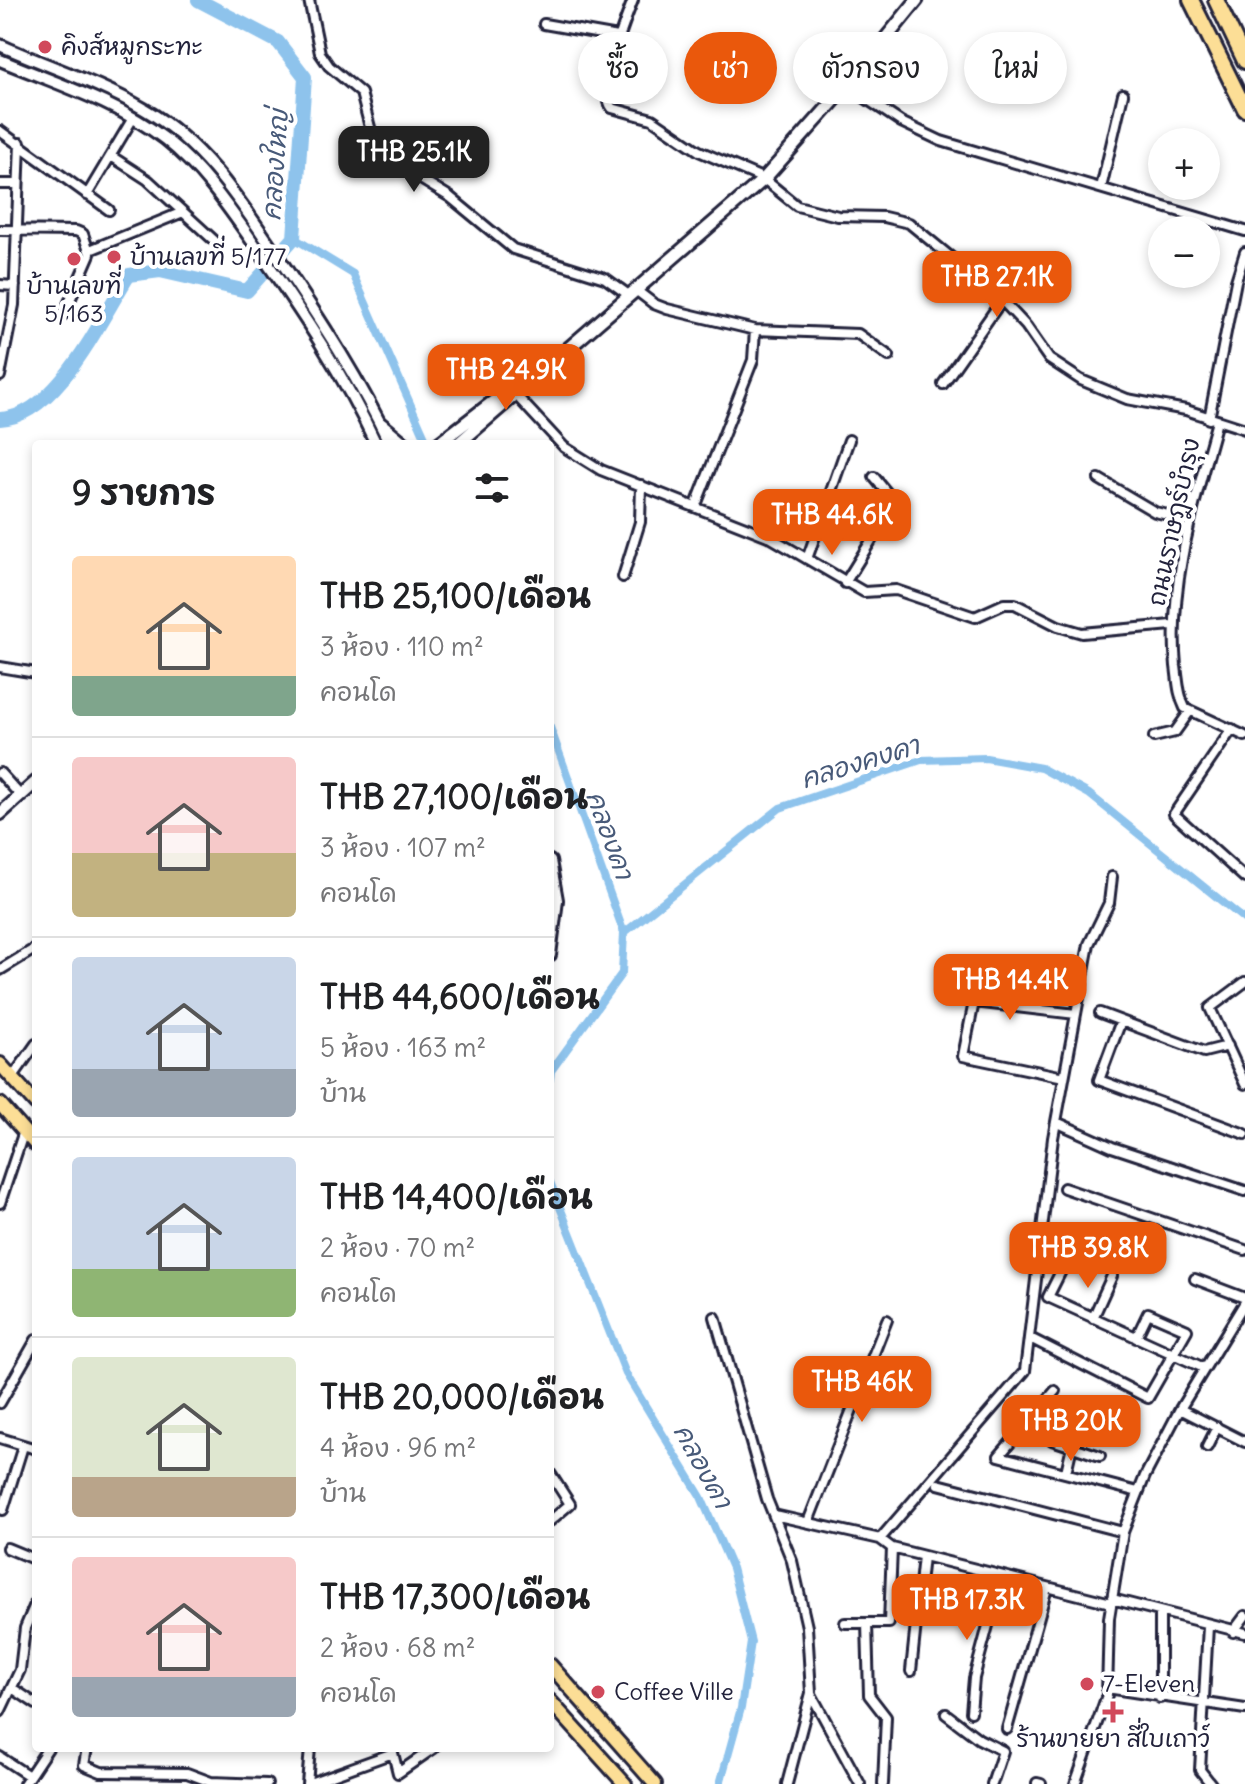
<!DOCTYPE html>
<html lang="th">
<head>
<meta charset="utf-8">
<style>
	body { margin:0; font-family:Delius,"Playpen Sans Thai",sans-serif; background:#f6f6f6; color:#202124; height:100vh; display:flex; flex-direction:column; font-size:30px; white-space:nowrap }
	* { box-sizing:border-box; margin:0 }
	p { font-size:26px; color:#757577 }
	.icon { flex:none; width:44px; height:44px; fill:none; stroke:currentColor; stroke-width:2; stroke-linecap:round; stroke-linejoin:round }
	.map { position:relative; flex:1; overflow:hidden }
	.sheet { position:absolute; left:32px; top:440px; width:522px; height:1312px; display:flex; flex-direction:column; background:#fff; border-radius:8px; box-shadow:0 4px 12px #0003 }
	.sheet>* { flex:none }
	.banner { position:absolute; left:578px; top:32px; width:546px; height:72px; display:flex; gap:16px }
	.tools { position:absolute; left:1148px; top:128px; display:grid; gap:16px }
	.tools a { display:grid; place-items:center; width:72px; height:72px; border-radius:50%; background:#fff; box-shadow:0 4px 12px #0003; font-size:40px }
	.price { position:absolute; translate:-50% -68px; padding:0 18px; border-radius:16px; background:#ea580c; color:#fff; font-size:26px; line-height:52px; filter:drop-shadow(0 2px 4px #0008) }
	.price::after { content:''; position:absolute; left:50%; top:48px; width:24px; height:18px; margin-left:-12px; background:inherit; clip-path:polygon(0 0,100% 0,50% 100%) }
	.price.on { background:#222; color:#fff }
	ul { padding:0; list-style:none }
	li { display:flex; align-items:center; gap:24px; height:200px; padding:0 40px }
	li+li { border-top:2px solid #e0e0e0 }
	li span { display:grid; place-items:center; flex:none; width:224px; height:160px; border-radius:8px; color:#555 }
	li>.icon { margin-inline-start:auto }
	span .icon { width:96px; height:96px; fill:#fffc; stroke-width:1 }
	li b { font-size:34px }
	h2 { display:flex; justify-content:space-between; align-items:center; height:96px; padding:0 40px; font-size:34px }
	.chip { padding:0 28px; border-radius:36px; background:#fff; box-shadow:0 4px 12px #0003; font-size:28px; line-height:72px }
	.chip.on { background:#ea580c; color:#fff }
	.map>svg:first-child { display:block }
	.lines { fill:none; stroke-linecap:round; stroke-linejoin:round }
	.canal { stroke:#8ec3ec; stroke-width:8 }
	.river { stroke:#8ec3ec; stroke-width:14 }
	.minor-casing { stroke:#22223b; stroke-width:14 }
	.tertiary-casing { stroke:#22223b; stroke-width:16 }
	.secondary-casing { stroke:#22223b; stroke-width:17 }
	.primary-casing { stroke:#22223b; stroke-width:18 }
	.trunk-casing { stroke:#22223b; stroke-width:20 }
	.minor { stroke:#fff; stroke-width:8 }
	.tertiary { stroke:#fff; stroke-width:10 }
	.secondary { stroke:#fff; stroke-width:11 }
	.primary { stroke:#fcde96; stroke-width:12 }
	.trunk { stroke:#fcde96; stroke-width:14 }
	.poi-dot { fill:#d1495b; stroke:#fff; stroke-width:3 }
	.labels { text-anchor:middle; stroke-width:8; stroke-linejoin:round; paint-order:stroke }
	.poi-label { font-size:24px; fill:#22223b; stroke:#fff; text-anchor:start }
	.street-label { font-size:24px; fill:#22223b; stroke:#fff }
	.water-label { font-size:26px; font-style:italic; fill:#485a79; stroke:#fff }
</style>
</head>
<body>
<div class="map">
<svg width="1245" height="1784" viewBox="0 0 1245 1784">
	<rect width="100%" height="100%" fill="#fff"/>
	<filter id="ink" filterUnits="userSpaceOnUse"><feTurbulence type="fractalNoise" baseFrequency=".0125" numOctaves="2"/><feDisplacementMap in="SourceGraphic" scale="16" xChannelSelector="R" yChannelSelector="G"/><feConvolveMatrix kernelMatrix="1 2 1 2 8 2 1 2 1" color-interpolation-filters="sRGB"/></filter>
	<g filter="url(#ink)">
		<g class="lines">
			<path class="canal" d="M294,238l59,36 75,170
				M550,727l74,206 -2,40 -71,98 -1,8
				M624,933l156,-125 141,-48 65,-2 55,10 48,26 156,126
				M550,1182l76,192 75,123 31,71 19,74 -10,66 -21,76"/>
			<path class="river" d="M0,419c57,-2 101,-101 129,-144l31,-4 87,20 47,-53 11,-161 -27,-35 -80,-42"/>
			<g class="minor-casing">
				<path id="minor" d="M309,0l11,53 9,13 32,27 11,42 26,30 52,32 63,52 92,29 25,18
					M633,0c-8,21 -36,90 -21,108l40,11 47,32 65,28 33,27 41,10 46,1 25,6 88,72 29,31 23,33 32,21 46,19 59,11 59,19
					M544,24l74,13
					M847,86l54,36 40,19 304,90
					M0,131l109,79
					M111,156l37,24 70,64
					M0,184h17
					M1101,188l22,-94
					M87,195l46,-77
					M0,230l76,1 7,3 7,20 -26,60
					M90,250l93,-38
					M0,285l15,1
					M637,291l17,13 13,5 88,21 103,4 31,22
					M0,376l14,-71 6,-162
					M943,384l59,-84
					M514,393l50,54 37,23 167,66 96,56 32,-2 79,27 29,-13h11l43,22 24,7 90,-8
					M1209,419l27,-138 9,-29
					M1217,421c-22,81 -49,161 -41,245 2,14 2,28 9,42l60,28
					M1099,479l56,33 35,8
					M696,505l57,-145 2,-30
					M807,559l42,-119
					M623,577l17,-55 1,-37
					M845,583l45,-73 2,-11 -18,-22
					M0,667l36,6
					M1232,729l-58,85 71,64
					M1154,737l21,-5 15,-21
					M0,773l20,22
					M0,970l36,-22
					M1245,982l-35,26 35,76
					M1100,1013l104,39 24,-6
					M1121,1021l-22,59 146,54
					M1064,1077l-101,-21 11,-54 102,12
					M12,1078l24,-34
					M1056,1122l56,25 133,44
					M1064,1188l181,62
					M0,1203l24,-72
					M1065,1263l-17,34 156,71
					M1195,1279l50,19
					M715,1317l52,182 25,62 15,66 4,66 -24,91
					M1093,1318l19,-42
					M1030,1338l118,60 39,-68 -39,-17 -12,25
					M1055,1391l-56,65 139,36
					M0,1403l36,-63
					M1180,1409l65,33
					M0,1438l36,11
					M1052,1440l48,16
					M1207,1447l10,-20
					M1066,1472l6,-26
					M550,1473l20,31 -20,17
					M938,1484l185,48
					M3,1510l20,-64
					M774,1515l106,24 12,9 219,55
					M808,1522l79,-202
					M880,1539l145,-168 28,-233 36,-194 20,-41 3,-26
					M7,1548l29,12
					M1112,1599l133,34
					M1160,1612v86
					M845,1623h44l3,-75
					M867,1623l2,72 17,22 -3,67
					M1208,1626l-8,144 11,14
					M1233,1632l12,-16
					M911,1671l12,-115
					M12,1688l24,16
					M1107,1688l138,21
					M811,1694l49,90
					M0,1712l20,-42 5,-42 11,-26
					M971,1712l3,-34 27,-101
					M946,1714l33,25 24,12 -11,33
					M1007,1729l40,-141
					M87,1748l-3,17 17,7 86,1 24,9 56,2
					M310,1748l-3,36 86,-31
					M392,1749l6,24 36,-25
					M0,1757l29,19
					M1037,1783l4,1
					M24,1784l24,-36
					M1075,1784l32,-89 2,-77 14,-86 22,-56 35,-67 65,-107"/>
			</g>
			<g class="tertiary-casing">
				<path id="tertiary" d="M0,45c47,21 100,38 144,64 63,36 101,100 141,158 38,57 76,115 105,177
					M0,60c55,23 117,42 165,79 38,30 66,72 94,112 43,62 85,124 117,193
					M550,861l7,39 -7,55"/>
			</g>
			<g class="secondary-casing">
				<path id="secondary" d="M381,424l24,20
					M438,444l69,-53
					M458,444l306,-265 83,-93 70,-86
					M0,814l36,-32"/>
			</g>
			<g class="primary-casing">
				<path id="primary" d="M0,1064l36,40
					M0,1104l36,41
					M550,1665l105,119
					M550,1701l75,83"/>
			</g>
			<g class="trunk-casing">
				<path id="trunk" d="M1191,0l54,109
					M1216,0l29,61"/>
			</g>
			<use href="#minor" class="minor"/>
			<use href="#tertiary" class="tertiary"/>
			<use href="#secondary" class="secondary"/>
			<use href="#primary" class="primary"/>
			<use href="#trunk" class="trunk"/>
		</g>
	</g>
	<g class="poi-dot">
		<circle cx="45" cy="47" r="8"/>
		<circle cx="114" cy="257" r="8"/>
		<circle cx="74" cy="259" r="8"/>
		<circle cx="1087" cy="1684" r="8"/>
		<circle cx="598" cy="1692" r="8"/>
		<path d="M1109 1700h8v8h8v8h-8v8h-8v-8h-8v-8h8z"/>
	</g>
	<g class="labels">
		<g class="poi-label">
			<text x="61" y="55">คิงส์หมูกระทะ</text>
			<text x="130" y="265">บ้านเลขที่ 5/177</text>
			<text x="74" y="294" text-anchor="middle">บ้านเลขที่<tspan x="74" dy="28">5/163</tspan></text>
			<text x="1103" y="1692">7-Eleven</text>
			<text x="614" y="1700">Coffee Ville</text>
			<text x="1113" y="1747" text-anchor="middle">ร้านขายยา สี่ใบเถาว์</text>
		</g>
		<g class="street-label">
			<text transform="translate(1174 522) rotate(-78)" y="8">ถนนราษฎร์บำรุง</text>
		</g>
		<g class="water-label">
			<text transform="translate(275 165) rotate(-86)" y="9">คลองใหญ่</text>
			<text transform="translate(860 762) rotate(-17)" y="9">คลองคงคา</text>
			<text transform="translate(610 835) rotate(70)" y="9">คลองคา</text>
			<text transform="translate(703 1466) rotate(61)" y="9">คลองคา</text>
		</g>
	</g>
</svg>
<div class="tools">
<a>+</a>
<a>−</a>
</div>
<b class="price on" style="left:414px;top:194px">THB 25.1K</b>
<b class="price" style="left:997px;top:319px">THB 27.1K</b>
<b class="price" style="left:506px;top:412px">THB 24.9K</b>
<b class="price" style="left:832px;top:557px">THB 44.6K</b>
<b class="price" style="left:1010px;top:1022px">THB 14.4K</b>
<b class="price" style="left:1088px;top:1290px">THB 39.8K</b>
<b class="price" style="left:862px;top:1424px">THB 46K</b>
<b class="price" style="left:1071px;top:1463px">THB 20K</b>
<b class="price" style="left:967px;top:1642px">THB 17.3K</b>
<div class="banner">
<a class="chip">ซื้อ</a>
<a class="chip on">เช่า</a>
<a class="chip">ตัวกรอง</a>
<a class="chip">ใหม่</a>
</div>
<section class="sheet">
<h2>9 รายการ<svg class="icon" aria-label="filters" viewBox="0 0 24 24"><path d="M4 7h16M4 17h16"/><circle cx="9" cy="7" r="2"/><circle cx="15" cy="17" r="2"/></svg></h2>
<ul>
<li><span style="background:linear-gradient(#ffd9b3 75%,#7fa58c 0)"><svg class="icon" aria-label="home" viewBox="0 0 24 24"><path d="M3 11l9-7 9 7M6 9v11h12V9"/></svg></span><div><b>THB 25,100/เดือน</b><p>3 ห้อง · 110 m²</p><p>คอนโด</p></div></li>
<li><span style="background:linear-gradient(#f6c9c9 60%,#c2b280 0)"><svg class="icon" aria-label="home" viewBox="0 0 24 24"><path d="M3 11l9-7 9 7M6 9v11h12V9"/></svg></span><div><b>THB 27,100/เดือน</b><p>3 ห้อง · 107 m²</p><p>คอนโด</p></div></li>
<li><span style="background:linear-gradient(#c9d6e8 70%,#9aa5b1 0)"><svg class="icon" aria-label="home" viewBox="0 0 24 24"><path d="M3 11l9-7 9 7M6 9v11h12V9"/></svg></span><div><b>THB 44,600/เดือน</b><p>5 ห้อง · 163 m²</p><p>บ้าน</p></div></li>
<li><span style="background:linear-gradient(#c9d6e8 70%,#8fb573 0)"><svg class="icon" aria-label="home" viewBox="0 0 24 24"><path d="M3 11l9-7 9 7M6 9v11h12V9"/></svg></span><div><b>THB 14,400/เดือน</b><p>2 ห้อง · 70 m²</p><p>คอนโด</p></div></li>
<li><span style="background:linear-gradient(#dfe7d0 75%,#b9a48a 0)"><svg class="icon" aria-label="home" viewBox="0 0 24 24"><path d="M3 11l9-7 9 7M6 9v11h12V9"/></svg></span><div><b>THB 20,000/เดือน</b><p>4 ห้อง · 96 m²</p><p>บ้าน</p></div></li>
<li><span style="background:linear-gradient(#f6c9c9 75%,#9aa5b1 0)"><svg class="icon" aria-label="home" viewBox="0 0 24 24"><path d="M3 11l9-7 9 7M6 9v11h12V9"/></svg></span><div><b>THB 17,300/เดือน</b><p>2 ห้อง · 68 m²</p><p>คอนโด</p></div></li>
</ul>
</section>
</div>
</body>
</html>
